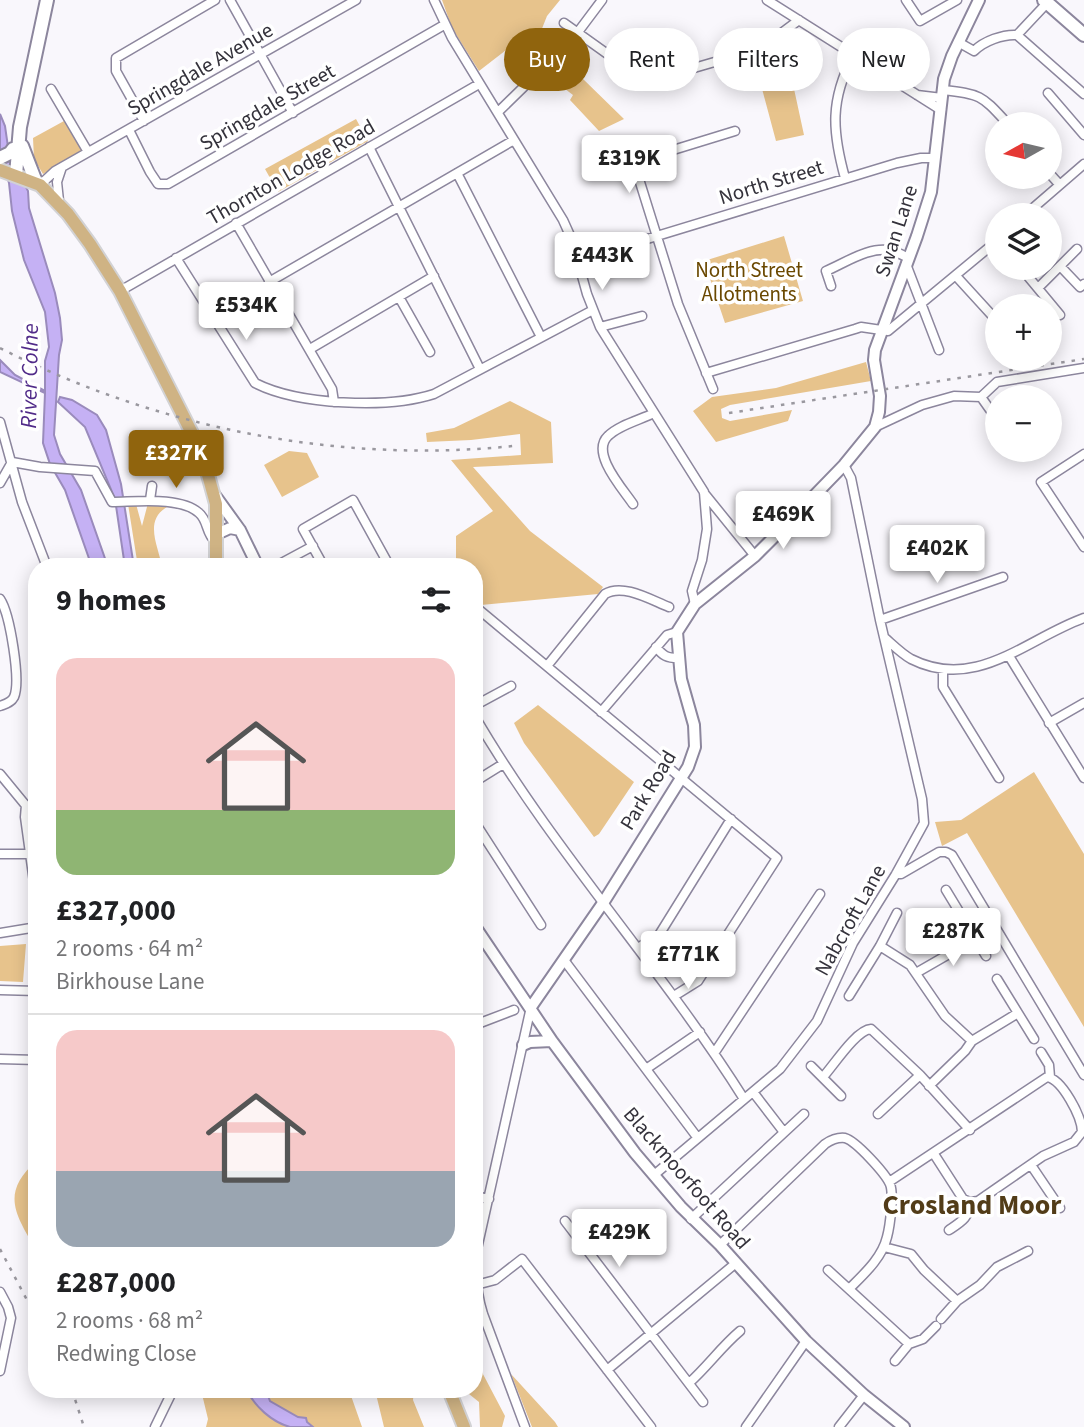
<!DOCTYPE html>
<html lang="en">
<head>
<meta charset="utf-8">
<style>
	body { margin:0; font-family:"Source Sans 3",sans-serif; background:#f2f2f2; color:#202124; height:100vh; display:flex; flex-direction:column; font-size:26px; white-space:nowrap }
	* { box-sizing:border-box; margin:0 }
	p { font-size:23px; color:#757577 }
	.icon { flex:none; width:38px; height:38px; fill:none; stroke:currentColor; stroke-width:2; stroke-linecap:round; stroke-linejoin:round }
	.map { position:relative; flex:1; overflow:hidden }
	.sheet { position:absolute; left:28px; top:558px; width:455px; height:840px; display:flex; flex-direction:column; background:#fff; border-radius:28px; box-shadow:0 4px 18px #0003 }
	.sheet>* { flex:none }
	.top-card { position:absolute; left:504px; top:28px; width:474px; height:63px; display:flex; gap:14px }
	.needle { width:46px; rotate:262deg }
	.fabs { position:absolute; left:985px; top:112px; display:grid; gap:14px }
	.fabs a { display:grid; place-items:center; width:77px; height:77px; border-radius:50%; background:#fff; box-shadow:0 4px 18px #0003; font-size:35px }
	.price { position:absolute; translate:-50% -60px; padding:0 16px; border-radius:7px; background:#fff; color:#222; font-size:23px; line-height:46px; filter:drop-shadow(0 2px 4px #0008) }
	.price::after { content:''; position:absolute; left:50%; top:42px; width:21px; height:16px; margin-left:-10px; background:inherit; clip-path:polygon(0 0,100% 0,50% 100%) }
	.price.selected { background:#90640d; color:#fff }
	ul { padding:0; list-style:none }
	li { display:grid; align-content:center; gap:14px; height:371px; padding:0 28px }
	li+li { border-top:2px solid #e0e0e0 }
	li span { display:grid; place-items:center; height:217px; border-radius:21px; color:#555 }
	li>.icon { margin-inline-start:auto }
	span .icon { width:126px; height:126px; fill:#fffc; stroke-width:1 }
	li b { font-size:30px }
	h2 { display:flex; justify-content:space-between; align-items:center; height:84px; padding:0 28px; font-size:30px }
	.tag { padding:0 24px; border-radius:32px; background:#fff; box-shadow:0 4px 18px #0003; font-size:24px; line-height:63px }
	.tag.selected { background:#90640d; color:#fff }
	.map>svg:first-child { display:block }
	.green { fill:#e7c38c }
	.water { fill:#c5b1f4; stroke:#9a8bbc; stroke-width:2 }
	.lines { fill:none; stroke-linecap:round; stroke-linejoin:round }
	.minor-casing { stroke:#8c869d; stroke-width:11 }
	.tertiary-casing { stroke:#8c869d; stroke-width:14 }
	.secondary-casing { stroke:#8c869d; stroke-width:16 }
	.primary-casing { stroke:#d2d2d4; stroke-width:16 }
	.minor { stroke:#fff; stroke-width:8 }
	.tertiary { stroke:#fff; stroke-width:10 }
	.secondary { stroke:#fff; stroke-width:12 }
	.primary { stroke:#cfb384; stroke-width:12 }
	.rail { stroke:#9a989f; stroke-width:2.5; stroke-dasharray:3.5 7; stroke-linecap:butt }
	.labels { text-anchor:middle; stroke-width:7; stroke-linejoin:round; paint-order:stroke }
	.street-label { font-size:21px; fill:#34323b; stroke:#fff }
	.park-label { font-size:21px; fill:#6a4800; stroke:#fff }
	.water-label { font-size:23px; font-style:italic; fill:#512b89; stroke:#fff }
	.district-label { font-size:28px; font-weight:bold; fill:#523c18; stroke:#fff }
</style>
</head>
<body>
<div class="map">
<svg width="1084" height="1427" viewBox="0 0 1084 1427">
	<rect width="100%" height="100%" fill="#f9f7fc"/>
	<path class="green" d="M442,0h118l-13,16 -8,20 85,83 -25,12 -29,-31 3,-5 -63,-48 -31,24 -27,-43z
		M791,75l13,60 -28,6 -15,-56z
		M356,119l12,22 -90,51 -13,-23z
		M64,121l19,30 -40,23 -9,-15 -1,-21z
		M784,236l19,65 -78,22 -21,-62z
		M866,362l5,19 -141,24 -9,4 1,9 8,3 62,-11 -4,11 -72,21 -23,-31 19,-14 64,-9z
		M510,401l41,21 2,41 -80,4 57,64 73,56 -5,7 -117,11 -7,-7v-31h-18v-31l37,-25 -42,-51 70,-5 -1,-21 -49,6 -44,2 -1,-9 28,-5z
		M289,451l18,2 12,24 -37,20 -18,-32z
		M148,503l19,4c-24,14 -8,40 -5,60h-24l-10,-63h8l6,22z
		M538,705l96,77 -35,52 -5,3 -70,-94 -10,-20z
		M1034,772l50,82v173l-117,-194 -25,13 -7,-24 26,-2z
		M26,944l-3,38 -23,-1v-35z
		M37,1160v92c-22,-39 -37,-58 0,-92z
		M474,1357l31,59 -3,11h-22l-1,-25 -15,-12h10z
		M511,1374l44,48 3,5h-26z
		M201,1390h148l13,37h-156l2,-8z
		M375,1390h39l-1,10 11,27h-40z"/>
	<path class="water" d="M0,114l5,12 4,28 19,37 1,17 26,85 5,25 2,22 -3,15 -5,80 6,19 21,36 27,77h-16l-27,-77 -15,-26 -7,-21 2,-50 -45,-21v-12l15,15 30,16v-30l4,-14 -4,-35 -21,-52 -12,-49 -3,-28 -9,-30z
		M60,397l12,3 25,15 9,15 15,54 13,83h-9l-10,-68 -30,-72 -27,-25z
		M247,1390h19l4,11 28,16 8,1 1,4 6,5c-7,0 -16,0 -23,0 -18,-5 -36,-21 -43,-37z"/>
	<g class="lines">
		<g class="minor-casing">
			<path id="minor" d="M230,0l63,113
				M434,0l18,38 111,182 9,20 15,54 13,33 104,165 3,37 -5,31 -10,31 3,13
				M767,0l174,110
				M906,0l14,21 37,-21
				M564,23l49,35 22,11 25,6 27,-5 62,-18 15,-6 35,-26
				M578,32l24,-32
				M1017,35l67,59
				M958,42l16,9c10,-10 29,-17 43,-16l31,-33
				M51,89l37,63
				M943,90c39,4 39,6 65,34
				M1048,93l36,42
				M917,95l25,3
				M498,112l41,-40
				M144,121l-28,-50v-13l99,-58
				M129,130l21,42 8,12h10l276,-159
				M369,147l111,222
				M629,147l49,157 35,85
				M634,162l101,-31
				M457,173l84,164
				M1050,174l9,10
				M845,178c-13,-47 -15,-78 8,-122
				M40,185l15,-14 301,-171
				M59,201l-2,-19 5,-15
				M1025,215l59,-51
				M236,223l96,166 2,13
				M176,258l79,125c43,22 133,26 179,11l159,-84
				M578,260l319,-97 24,-5h14
				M906,264l33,86
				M1060,266l20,21 4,-3
				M1021,268l39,47
				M956,276l42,46
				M269,282l245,-142
				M831,286l-5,-15c19,-8 45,-26 66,-20 6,1 12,5 16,7
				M1038,288l39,-39
				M120,291l359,-207
				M399,297l31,55
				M600,327l42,-11
				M310,349l124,-73
				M706,373l149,-44 6,-2 27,4 110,-91
				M981,397l16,-15 87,-14
				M0,422l22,80 25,65
				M875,427l47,-22 32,-9 27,1 17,24
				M1084,454l-43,28 43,65
				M12,462l28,5 55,4 17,31c23,0 68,-6 87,11 9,7 7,21 16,28
				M0,483l12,-21
				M704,493l51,63
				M150,500l2,-14
				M633,504c-10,-15 -43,-51 -25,-68 11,-11 32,-16 46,-23
				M274,567l39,-21
				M324,567l-21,-38 50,-29 37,67
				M0,599c10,15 21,82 14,98 -3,6 -9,7 -14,9
				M477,608l300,250 -79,123 -24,15
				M880,620l123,-43
				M885,638c8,7 17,16 26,21 65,33 115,-20 173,-41
				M656,647c7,9 11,11 22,11
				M1009,656l75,122
				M547,666l58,-72c18,-11 46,6 64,13
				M943,670v17l56,91
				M474,706l37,-20
				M601,712l66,-77 10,-3
				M474,715c79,136 187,252 270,384
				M1049,723l35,-20
				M0,774l37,45
				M474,782l29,-18
				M26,805l-1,12 12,87
				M474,821l67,104
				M0,854h29
				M896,874h5l38,-22h7l6,3 132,220
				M946,890l40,66
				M0,933l37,-6
				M880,946l30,19 35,51 27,25 -7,10 -36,35
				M638,948l21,-13 72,-116
				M564,960l133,177
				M916,973l59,-34
				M997,979l37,60
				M0,990l37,1
				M849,996l31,-50 17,-33
				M474,1029l6,-6 34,-13
				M972,1041l46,-28
				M715,1052l105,-158
				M1041,1052l8,13 1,12
				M0,1059l37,1
				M811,1066l30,30
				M646,1069l54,-37
				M823,1077c11,-12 33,-47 48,-48l49,46 50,55
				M753,1092l30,39
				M878,1114l42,-39
				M1031,1165l29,43
				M654,1175l126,-106 37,-48 36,-78 43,-69 28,-51 -2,-24 -42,-179 -29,-142 -7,-13
				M889,1182l158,-105c15,2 35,40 35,55l-8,10 -31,14 -65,45 -8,1 -7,-3 -29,-45
				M474,1196l15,3
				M691,1219l113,-105
				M565,1221l138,181
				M949,1230c12,-8 21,-13 21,-28
				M720,1245l105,-101c6,-4 12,-7 20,-6 11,3 40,35 45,46 4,10 0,42 -3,53 -5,21 -23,37 -38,52
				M884,1247l27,7 13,16 33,31
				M828,1270l81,74
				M476,1285l19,-5 27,-21 129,168
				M0,1292l8,15 3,11 -11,53
				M941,1319l16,-18 23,-16 17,-18 31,-16
				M895,1361l14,-17 14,-5 13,-13
				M607,1370l129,-107
				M689,1383c19,-17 32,-36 51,-52
				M155,1427l18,-37
				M525,1427l-42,-113c-7,-22 -8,-43 -6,-65l54,-242
				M746,1427l60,-86
				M839,1427l25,-32"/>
		</g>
		<g class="tertiary-casing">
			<path id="tertiary" d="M214,494l26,36 18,37
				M217,534l13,-6 10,2
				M474,925l78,116 83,112 46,54 39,38 86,96 58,54 40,32
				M531,1007l72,-104 85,-136 7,-20 -1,-22 -13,-46 -4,-47 18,-28 60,-48 25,-25 64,-66 31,-38 4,-15 1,-16 -6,-36 1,-10 42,-114 14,-44 13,-113 8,-23 27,-56
				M523,1045l7,-3 22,-1"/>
		</g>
		<g class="secondary-casing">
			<path id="secondary" d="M1044,0l40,35
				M22,146l14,36
				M0,158l10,-5 3,-4
				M16,175l4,-48 27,-127"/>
		</g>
		<g class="primary-casing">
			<path id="primary" d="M0,170l40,15 28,29 22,30 30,47 82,162 14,51v63
				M449,1390l15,37"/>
		</g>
		<use href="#minor" class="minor"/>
		<use href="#tertiary" class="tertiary"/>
		<use href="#secondary" class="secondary"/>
		<use href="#primary" class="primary"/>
		<path class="rail" d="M0,348c157,80 338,116 513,98
			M729,413l355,-54
			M0,1249l37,70
			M72,1390l12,37"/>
	</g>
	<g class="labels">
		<g class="street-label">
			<text transform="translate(200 69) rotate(-30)" y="7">Springdale Avenue</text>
			<text transform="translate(267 107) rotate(-30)" y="7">Springdale Street</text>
			<text transform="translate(291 172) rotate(-30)" y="7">Thornton Lodge Road</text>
			<text transform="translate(771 182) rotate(-17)" y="7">North Street</text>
			<text transform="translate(896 231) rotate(-72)" y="7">Swan Lane</text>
			<text transform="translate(648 790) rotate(-59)" y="7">Park Road</text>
			<text transform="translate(850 920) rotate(-61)" y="7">Nabcroft Lane</text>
			<text transform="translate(687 1178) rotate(49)" y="7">Blackmoorfoot Road</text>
		</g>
		<g class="park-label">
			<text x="749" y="277">North Street<tspan x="749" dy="24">Allotments</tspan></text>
		</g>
		<g class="water-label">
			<text transform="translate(29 376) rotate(-89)" y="8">River Colne</text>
		</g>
		<g class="district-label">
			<text x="972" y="1214">Crosland Moor</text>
		</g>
	</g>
</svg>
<div class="fabs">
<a><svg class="needle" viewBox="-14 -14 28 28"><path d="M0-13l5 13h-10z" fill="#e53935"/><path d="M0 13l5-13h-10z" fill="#757577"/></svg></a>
<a><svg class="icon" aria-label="layers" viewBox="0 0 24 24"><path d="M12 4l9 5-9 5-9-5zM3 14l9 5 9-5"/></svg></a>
<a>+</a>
<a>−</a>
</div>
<b class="price" style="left:629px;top:195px">£319K</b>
<b class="price" style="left:602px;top:292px">£443K</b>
<b class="price" style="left:246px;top:342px">£534K</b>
<b class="price selected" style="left:176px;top:490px">£327K</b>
<b class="price" style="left:783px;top:551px">£469K</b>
<b class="price" style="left:937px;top:585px">£402K</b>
<b class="price" style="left:953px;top:968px">£287K</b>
<b class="price" style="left:688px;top:991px">£771K</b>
<b class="price" style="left:619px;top:1269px">£429K</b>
<div class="top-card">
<a class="tag selected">Buy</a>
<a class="tag">Rent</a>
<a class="tag">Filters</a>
<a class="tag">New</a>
</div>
<section class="sheet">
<h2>9 homes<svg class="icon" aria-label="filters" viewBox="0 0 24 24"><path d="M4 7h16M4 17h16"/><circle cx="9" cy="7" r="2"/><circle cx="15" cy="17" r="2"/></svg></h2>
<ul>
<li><span style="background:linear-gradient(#f6c9c9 70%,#8fb573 0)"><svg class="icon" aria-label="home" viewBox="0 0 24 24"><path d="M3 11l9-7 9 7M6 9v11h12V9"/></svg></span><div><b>£327,000</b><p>2 rooms · 64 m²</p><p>Birkhouse Lane</p></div></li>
<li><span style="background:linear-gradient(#f6c9c9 65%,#9aa5b1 0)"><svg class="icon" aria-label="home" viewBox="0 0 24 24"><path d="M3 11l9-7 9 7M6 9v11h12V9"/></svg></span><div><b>£287,000</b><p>2 rooms · 68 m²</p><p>Redwing Close</p></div></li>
</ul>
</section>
</div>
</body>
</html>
